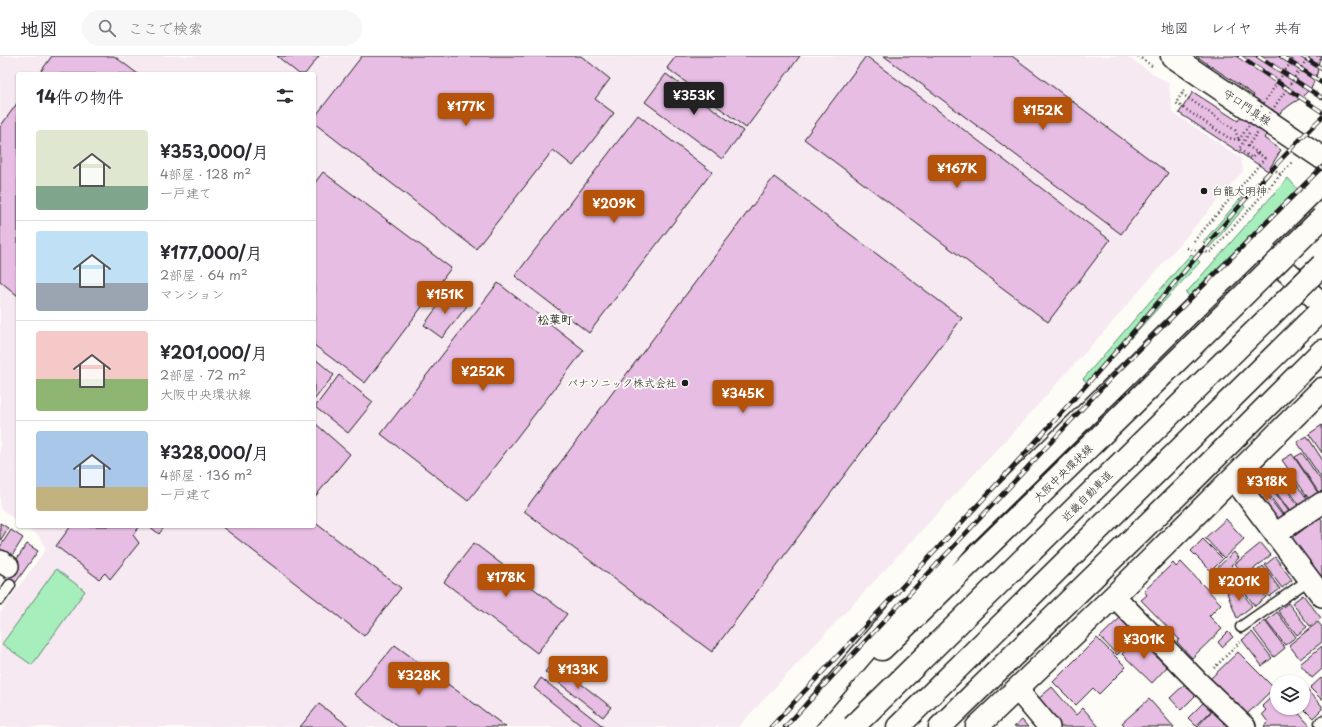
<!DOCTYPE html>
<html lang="ja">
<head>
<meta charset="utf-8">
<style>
	body { margin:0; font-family:"Playpen Sans","Klee One",sans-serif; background:#f7f7f7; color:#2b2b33; height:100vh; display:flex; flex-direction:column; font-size:15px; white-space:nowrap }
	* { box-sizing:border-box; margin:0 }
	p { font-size:13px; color:#7c7c81 }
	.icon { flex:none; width:22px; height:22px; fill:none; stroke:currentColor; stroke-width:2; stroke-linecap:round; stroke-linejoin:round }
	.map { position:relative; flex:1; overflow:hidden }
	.sheet { position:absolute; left:16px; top:16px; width:300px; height:456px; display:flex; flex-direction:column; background:#fff; border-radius:4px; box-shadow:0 1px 3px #0004 }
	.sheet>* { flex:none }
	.tools { position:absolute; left:1270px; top:619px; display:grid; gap:8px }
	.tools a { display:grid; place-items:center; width:40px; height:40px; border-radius:50%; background:#fff; box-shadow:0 1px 3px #0004; font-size:20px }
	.price { position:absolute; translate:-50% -34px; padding:0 9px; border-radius:4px; background:#b45309; color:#fff; font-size:13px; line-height:26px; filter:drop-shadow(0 1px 2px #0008) }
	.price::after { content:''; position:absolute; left:50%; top:24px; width:12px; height:9px; margin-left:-6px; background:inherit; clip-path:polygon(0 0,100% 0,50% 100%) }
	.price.selected { background:#222; color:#fff }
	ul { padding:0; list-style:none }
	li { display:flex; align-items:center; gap:12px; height:100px; padding:0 20px }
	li+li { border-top:1px solid #e1e1e2 }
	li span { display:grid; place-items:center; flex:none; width:112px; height:80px; border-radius:4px; color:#555 }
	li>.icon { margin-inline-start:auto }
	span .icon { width:48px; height:48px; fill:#fffc; stroke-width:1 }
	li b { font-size:17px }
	h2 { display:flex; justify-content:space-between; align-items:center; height:48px; padding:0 20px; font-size:17px }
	header { display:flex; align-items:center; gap:24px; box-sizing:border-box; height:56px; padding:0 20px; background:#fff; border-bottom:1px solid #e1e1e2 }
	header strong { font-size:19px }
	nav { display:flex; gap:22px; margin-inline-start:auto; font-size:14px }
	.search { width:280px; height:36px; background:#f7f7f7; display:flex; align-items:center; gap:10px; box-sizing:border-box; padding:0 14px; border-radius:22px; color:#7c7c81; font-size:15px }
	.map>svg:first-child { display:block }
	.built { fill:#f6e9f1 }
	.green { fill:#a6efbd; stroke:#61866c }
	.building { fill:#e7bde4; stroke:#1c1c1c }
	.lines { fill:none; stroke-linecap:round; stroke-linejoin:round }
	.service-casing { stroke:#1c1c1c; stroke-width:13 }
	.minor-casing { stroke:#1c1c1c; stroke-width:24 }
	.tertiary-casing { stroke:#1c1c1c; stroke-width:25 }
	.secondary-casing { stroke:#1c1c1c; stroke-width:25 }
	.primary-casing { stroke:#1c1c1c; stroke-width:25 }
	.motorway-casing { stroke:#1c1c1c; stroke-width:25 }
	.path { stroke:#1c1c1c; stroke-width:2.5; stroke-dasharray:1 3; stroke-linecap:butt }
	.service { stroke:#fdfcf7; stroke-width:10 }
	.minor { stroke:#fdfcf7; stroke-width:21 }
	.tertiary { stroke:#fdfcf7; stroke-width:22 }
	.secondary { stroke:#fdfcf7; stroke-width:22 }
	.primary { stroke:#fdfcf7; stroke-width:22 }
	.motorway { stroke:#fdfcf7; stroke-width:22 }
	.rail-casing { stroke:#1c1c1c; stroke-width:4.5 }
	.rail { stroke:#fdfcf7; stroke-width:3; stroke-dasharray:9; stroke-linecap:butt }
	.primary-bridge-casing { stroke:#1c1c1c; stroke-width:25; stroke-linecap:butt }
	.motorway-bridge-casing { stroke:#1c1c1c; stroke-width:25; stroke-linecap:butt }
	.path-bridge { stroke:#1c1c1c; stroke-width:2.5; stroke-dasharray:1 3; stroke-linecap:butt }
	.primary-bridge { stroke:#fdfcf7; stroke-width:22 }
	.motorway-bridge { stroke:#fdfcf7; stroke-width:22 }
	.poi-dot { fill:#1c1c1c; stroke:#fdfcf7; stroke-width:1.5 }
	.labels { text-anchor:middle; stroke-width:3.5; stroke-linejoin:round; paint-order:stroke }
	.street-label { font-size:11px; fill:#1c1c1c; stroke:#fdfcf7 }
	.poi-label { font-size:11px; fill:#1c1c1c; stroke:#fdfcf7; text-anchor:start }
	.neighbourhood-label { font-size:12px; font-weight:bold; fill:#1c1c1c; stroke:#fdfcf7 }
</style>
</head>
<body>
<header>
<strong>地図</strong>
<div class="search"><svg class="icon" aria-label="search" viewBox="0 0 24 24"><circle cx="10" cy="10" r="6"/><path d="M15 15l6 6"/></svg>ここで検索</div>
<nav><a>地図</a><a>レイヤ</a><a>共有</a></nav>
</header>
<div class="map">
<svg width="1322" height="671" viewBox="0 0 1322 671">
	<rect width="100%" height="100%" fill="#fdfcf7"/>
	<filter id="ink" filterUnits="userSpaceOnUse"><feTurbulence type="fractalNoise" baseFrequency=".025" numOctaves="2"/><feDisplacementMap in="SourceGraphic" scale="8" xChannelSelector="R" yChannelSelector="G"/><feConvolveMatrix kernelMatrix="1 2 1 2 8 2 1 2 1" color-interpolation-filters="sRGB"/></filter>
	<g filter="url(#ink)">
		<path class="built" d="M0,0h1126l43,28 3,28 69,46 2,13 -135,156 -102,113 -268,287h-738v-114l46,-64 -7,-13 -16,-10h291v-452h-296v448l-18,-14z"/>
		<path class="green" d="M1288,122l11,13 -106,109 -7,-7z
			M1240,143l5,8 -36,41 -6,-6z
			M1191,198l9,8 -111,122 -6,-5z
			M56,513l29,22 -53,74 -30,-21z"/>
		<path class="building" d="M52,0h62l24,18h-99z
			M277,0h42l-14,18h-6z
			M362,0h219l29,23 -15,20 19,14 -41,53 -20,-16 -77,99 -162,-126v-5z
			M676,0h124l-54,72 -79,-60z
			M866,0l244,184 -62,82 -244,-183z
			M884,0h128l156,117 -47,61z
			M1196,0h126l-3,5 -2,13 -6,14 -10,10 -11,7 -10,8 -16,25 17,12 -13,21 -89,-58 14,-21 45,29 16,-26z
			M666,18l77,57 -21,28 -77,-57z
			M18,46v194l-18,-15v-154z
			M638,59l74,57 -123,161 -74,-57z
			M323,116l128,96 -86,115 -51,-38v-161z
			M774,121l188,141 -250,334 -188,-141z
			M498,227l86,67 -116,151 -87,-67z
			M448,236l19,14 -25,32 -18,-13z
			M314,302l20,17 -20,25z
			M339,319l34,27 -25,31 -33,-26z
			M316,368l34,30 -36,44v-72z
			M1322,369v28l-13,-19z
			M1307,380l15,23v20l-25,-37z
			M1302,397l20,29v9l-3,2 -24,-36z
			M1292,398l26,39 -9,6 -27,-39z
			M1288,417l20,27 -8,6 -20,-28z
			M1279,423l20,28 -8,6 -20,-28z
			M1258,427l25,33 -8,5 -24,-33z
			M1270,430l20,27 -5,4 -20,-28z
			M1320,461l2,3v58l-4,3 -30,-40z
			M1226,463l18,20 -20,19 -19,-20z
			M314,466l87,66 -37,48 -143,-110h93z
			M0,467l8,5 -8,13z
			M71,470h69l-7,9 6,8 -29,36 -5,-6 -6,6 -43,-33z
			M149,470h16l-6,8z
			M11,474l12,8 -15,24 -8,-5v-10z
			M1203,483l20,20 -12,12 -20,-20z
			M474,487l93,71 -30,39 -93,-71z
			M1261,487l10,12 -26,21 -10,-12z
			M27,488l11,7 -24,34 -10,-7z
			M1234,496l5,6 -8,7 10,11 -14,14 -15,-17z
			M1275,501l17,23 -10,8 -17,-23z
			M1181,506l40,42 -12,12 13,13 -30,29 -15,-16 2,-3 -38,-39 6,-5 -3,-4 29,-28 3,4z
			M1263,510l17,23 -11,8 -17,-22z
			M1249,520l17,21 -11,9 -17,-22z
			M1237,530l15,20 -15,12 -10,-25z
			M1303,539l18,23 -11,8 -18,-23z
			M1288,547l19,24 -10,8 -19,-24z
			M1277,556l19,25 -11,8 -19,-24z
			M1121,561l17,17 -21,21 -17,-18z
			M1265,565l20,27 -11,9 -20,-27z
			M1318,566l4,5v15l-22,17 -11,-14z
			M1228,576l5,5 -11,10 -4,-5z
			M1252,576l20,26 -10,8 -20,-26z
			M1097,582l29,29 -27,27 -6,-6 -17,17 -23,-23z
			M1137,582l30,29 -15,16 -30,-29z
			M395,589l111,82h-107l-45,-33z
			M1322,590v23l-10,9 -12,-14z
			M1238,596l36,36 -28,27 -36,-36z
			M553,606l58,45 -8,10 -58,-45z
			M541,622l63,49h-21l-49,-39z
			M1321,622l1,1v21l-12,-12z
			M1186,627l11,11 -16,16 -11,-12z
			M1052,631l24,28 7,-7 16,19h-39l-23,-27z
			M1306,633l16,17v3l-9,9 -10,-10v-16z
			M1277,636v16h17l17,19h-46l-1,-1 4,-4 -6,-8 4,-4 -4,-4z
			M1149,643l25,28h-48l-4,-4z
			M1204,646l8,8 -16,16 -8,-8z
			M319,648l31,23h-50z
			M1212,655l16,16h-31z
			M1022,664l6,7h-14z"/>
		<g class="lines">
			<g class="service-casing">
				<path id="service" d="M0,543l10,-14
					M1241,571l69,-48
					M1320,667l2,-2"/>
			</g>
			<g class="minor-casing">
				<path id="minor" d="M1233,422l89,118
					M1275,478l47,-31
					M0,505l8,5
					M1114,540l85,87 46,44
					M1017,633l32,38"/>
			</g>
			<g class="tertiary-casing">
				<path id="tertiary" d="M1258,189l64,59"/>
			</g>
			<g class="secondary-casing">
				<path id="secondary" d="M1172,0l150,102"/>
			</g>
			<g class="primary-casing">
				<path id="primary" d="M882,593l247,-241
					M800,671l159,-187 363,-358
					M940,671l256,-250 126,-126
					M977,671l137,-131 208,-207"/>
			</g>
			<g class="motorway-casing">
				<path id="motorway" d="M898,671l424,-418"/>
			</g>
			<path class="path" d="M1138,0l14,10
				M1184,34l-8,13 53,35 10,2
				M1182,38l53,36 4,10
				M1249,77l-10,16 13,9 5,-6
				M1236,136l8,7 21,-24 9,-6 6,5
				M1194,185l71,-83
				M1187,192l23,5 82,-91
				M1214,612l26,-26"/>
			<use href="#service" class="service"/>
			<use href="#minor" class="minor"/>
			<use href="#tertiary" class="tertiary"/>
			<use href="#secondary" class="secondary"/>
			<use href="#primary" class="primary"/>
			<use href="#motorway" class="motorway"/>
			<g class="rail-casing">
				<path id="rail" d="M1239,0l83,56
					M1258,0l64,42
					M1281,0l41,27
					M1302,0l20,13
					M771,671c115,-123 230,-245 341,-371 70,-79 135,-165 210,-239
					M785,671l324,-347 213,-213"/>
			</g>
			<use href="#rail" class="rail"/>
			<g class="primary-bridge-casing">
				<path id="primary-bridge" d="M1129,352l193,-190"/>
			</g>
			<g class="motorway-bridge-casing">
				<path id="motorway-bridge" d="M853,671l469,-462"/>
			</g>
			<path class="path-bridge" d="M1239,84l56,-84
				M1265,102l-17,-12 61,-90"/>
			<use href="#primary-bridge" class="primary-bridge"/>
			<use href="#motorway-bridge" class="motorway-bridge"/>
		</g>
	</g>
	<g class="poi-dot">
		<circle cx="1204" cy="135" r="4"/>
		<circle cx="685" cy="327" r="4"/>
	</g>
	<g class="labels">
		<g class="street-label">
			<text transform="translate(1247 51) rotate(34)" y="4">守口門真線</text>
			<text transform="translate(1063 417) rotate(-44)" y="4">大阪中央環状線</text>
			<text transform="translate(1087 440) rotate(-45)" y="4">近畿自動車道</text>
		</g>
		<g class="poi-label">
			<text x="1212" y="139">白龍大明神</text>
			<text x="677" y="331" text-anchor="end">パナソニック株式会社</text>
		</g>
		<g class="neighbourhood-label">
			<text x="555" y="268">松葉町</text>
		</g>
	</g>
</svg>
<div class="tools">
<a><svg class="icon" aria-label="layers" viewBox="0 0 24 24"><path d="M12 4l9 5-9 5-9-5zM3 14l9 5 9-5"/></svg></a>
</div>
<b class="price selected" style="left:694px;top:60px">¥353K</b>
<b class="price" style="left:466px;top:71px">¥177K</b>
<b class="price" style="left:1043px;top:75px">¥152K</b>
<b class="price" style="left:957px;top:133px">¥167K</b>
<b class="price" style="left:614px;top:168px">¥209K</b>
<b class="price" style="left:445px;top:259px">¥151K</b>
<b class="price" style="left:483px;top:336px">¥252K</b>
<b class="price" style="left:743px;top:358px">¥345K</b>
<b class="price" style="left:1267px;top:446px">¥318K</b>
<b class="price" style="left:506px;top:542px">¥178K</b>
<b class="price" style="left:1239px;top:546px">¥201K</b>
<b class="price" style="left:1144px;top:604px">¥301K</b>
<b class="price" style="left:578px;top:634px">¥133K</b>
<b class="price" style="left:419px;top:640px">¥328K</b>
<section class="sheet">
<h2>14件の物件<svg class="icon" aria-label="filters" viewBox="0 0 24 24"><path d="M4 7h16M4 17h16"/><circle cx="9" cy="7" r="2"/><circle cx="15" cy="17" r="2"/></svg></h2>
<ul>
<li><span style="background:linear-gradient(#dfe7d0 70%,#7fa58c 0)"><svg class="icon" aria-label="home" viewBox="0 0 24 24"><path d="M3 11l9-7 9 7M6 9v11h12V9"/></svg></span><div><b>¥353,000/月</b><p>4部屋 · 128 m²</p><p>一戸建て</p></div></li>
<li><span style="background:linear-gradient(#bfe0f5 65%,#9aa5b1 0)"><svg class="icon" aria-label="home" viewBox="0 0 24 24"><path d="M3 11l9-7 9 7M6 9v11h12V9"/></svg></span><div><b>¥177,000/月</b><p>2部屋 · 64 m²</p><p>マンション</p></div></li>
<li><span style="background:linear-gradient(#f6c9c9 60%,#8fb573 0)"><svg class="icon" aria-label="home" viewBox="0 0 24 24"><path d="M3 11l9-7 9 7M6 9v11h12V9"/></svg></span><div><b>¥201,000/月</b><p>2部屋 · 72 m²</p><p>大阪中央環状線</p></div></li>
<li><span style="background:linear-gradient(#a9c7e8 70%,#c2b280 0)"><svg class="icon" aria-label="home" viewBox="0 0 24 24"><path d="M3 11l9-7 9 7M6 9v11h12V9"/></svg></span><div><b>¥328,000/月</b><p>4部屋 · 136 m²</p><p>一戸建て</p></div></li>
</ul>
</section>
</div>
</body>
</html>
